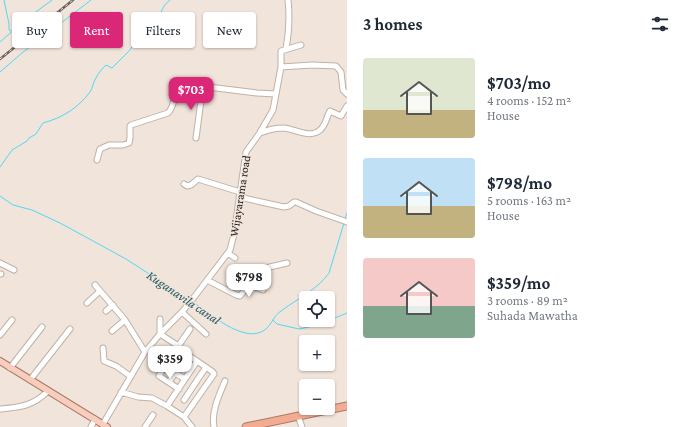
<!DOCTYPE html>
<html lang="en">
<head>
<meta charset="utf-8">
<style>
	body { margin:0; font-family:"Crimson Pro",serif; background:#f2f2f3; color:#1f2937; height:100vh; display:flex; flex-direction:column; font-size:15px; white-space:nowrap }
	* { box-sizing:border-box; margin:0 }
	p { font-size:13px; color:#747a83 }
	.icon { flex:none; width:22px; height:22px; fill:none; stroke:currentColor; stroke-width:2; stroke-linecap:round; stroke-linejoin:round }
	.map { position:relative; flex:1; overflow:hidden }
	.sheet { display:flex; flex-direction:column; background:#fff; width:340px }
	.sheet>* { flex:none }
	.guide { position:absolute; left:12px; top:12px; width:275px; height:36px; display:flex; gap:8px }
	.controls { position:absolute; left:299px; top:291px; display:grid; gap:8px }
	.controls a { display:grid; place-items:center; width:36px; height:36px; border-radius:4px; background:#fff; box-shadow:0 1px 3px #0004; font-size:20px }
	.price { position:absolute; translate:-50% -34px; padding:0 9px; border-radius:8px; background:#fff; color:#222; font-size:13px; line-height:26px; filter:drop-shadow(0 1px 2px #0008) }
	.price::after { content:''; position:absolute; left:50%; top:24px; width:12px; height:9px; margin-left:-6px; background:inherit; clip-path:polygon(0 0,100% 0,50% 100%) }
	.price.current { background:#db2777; color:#fff }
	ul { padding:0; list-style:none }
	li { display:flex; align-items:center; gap:12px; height:100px; padding:0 16px }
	li span { display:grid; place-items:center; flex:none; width:112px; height:80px; border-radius:4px; color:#555 }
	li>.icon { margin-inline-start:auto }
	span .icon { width:48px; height:48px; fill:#fffc; stroke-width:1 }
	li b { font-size:17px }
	h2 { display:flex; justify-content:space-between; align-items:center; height:48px; padding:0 16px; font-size:17px }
	.chip { padding:0 14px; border-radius:4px; background:#fff; box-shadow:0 1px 3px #0004; font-size:14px; line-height:36px }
	.chip.current { background:#db2777; color:#fff }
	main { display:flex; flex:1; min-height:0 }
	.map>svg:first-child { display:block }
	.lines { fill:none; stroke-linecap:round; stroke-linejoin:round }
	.stream { stroke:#50d8f7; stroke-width:1 }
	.minor-casing { stroke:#beb2a8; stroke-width:7 }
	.major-casing { stroke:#a87967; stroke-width:8 }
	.highway-casing { stroke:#a87967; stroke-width:9 }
	.minor { stroke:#fff; stroke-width:5 }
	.major { stroke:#f8cdbe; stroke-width:6 }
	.highway { stroke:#f3ac92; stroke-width:7 }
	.rail-casing { stroke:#675f59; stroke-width:2.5 }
	.rail { stroke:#f1e4da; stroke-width:1; stroke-dasharray:3; stroke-linecap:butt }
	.labels { text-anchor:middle; stroke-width:3; stroke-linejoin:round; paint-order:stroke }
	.street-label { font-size:12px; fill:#1e1916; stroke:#f1e4da }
	.water-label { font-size:13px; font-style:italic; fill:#215966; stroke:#f1e4da }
</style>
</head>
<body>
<main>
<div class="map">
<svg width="347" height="427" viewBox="0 0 347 427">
	<rect width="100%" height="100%" fill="#f1e4da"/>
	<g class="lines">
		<path class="stream" d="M4,0l5,24v6l2,1
			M0,42l25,-22 27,-20
			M0,72l22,-19 69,-53
			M0,167l12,-17 15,-9 2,-3 7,-4 7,-11c19,-5 35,-15 47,-31 3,-4 3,-10 6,-14 2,-5 6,-9 10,-13l6,3 18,-18 5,-9 8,-6 9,1 4,-5 2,-1c1,-11 2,-23 12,-30
			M0,196l13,9 19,5 28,13 66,36 62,40
			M345,218l2,-5
			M193,302c16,11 50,41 70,29 8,-4 10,-15 18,-20 16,-12 37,-22 48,-38l15,-50
			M273,320l4,4 22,5 19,-4 29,-12"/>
		<g class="minor-casing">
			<path id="minor" d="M286,49c3,-17 4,-32 2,-49
				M281,67v-16l20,-6
				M260,133c7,-3 15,-5 24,-5 11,1 26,11 36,2 6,-5 6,-12 10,-19l11,5 6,-10
				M196,138l7,-52
				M97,160l3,-11 9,-4h14l6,-2 1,-5v-12l1,-1 37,-12c7,-7 6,-18 10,-27l6,-2 73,9 19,1
				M184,184l3,2 4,-1 7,-6 42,13
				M239,197l45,10 5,-1 5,-4h2l20,9 31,11
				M228,253l7,5
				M0,263l14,7
				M0,274h1
				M207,280l29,15 4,1 9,-11 5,-12 3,-3 30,-7
				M95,285l30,35 20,32
				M249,285l14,5
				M87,303l13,-12
				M106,311l7,-6
				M182,312l24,22
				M160,319v15l17,11h2l11,-16
				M112,331l13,-11
				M0,335l12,-15
				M103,348l1,13 12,5 14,10
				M165,367l20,12
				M10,368l32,-41
				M30,380l40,-51
				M169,382l18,-27
				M179,389l-20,-13 18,-31 2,6 5,4 7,2 22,15 1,2 -30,43
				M121,392l17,5 14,1 15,8
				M184,400l22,-33
				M0,409c21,-2 33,-3 48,-18
				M298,416l4,11
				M103,424l42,-72 15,-18 22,-22 13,-16 35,-46 4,-16 12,-82 13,-18 14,-24 8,-43 31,-2 24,1 5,6 2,18 4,4
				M91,427l4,-8
				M145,427l8,-12
				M192,427l-8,-10 -17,-11 30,-45
				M214,427c-3,-15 5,-32 11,-46"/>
		</g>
		<g class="major-casing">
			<path id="major" d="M0,361l107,66"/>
		</g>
		<g class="highway-casing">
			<path id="highway" d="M246,427l101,-21"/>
		</g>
		<use href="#minor" class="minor"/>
		<use href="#major" class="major"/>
		<use href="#highway" class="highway"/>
		<g class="rail-casing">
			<path id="rail" d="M0,59l73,-59"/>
		</g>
		<use href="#rail" class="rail"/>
	</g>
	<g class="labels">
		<g class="street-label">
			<text transform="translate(240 196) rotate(-81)" y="4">Wijayarama road</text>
		</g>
		<g class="water-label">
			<text transform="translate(184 297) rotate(34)" y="5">Kuganavila canal</text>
		</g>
	</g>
</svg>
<div class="controls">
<a><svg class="icon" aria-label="locate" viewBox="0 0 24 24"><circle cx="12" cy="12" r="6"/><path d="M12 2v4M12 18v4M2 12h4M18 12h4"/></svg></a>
<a>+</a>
<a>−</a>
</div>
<b class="price current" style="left:191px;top:111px">$703</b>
<b class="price" style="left:249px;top:298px">$798</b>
<b class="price" style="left:170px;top:380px">$359</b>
<div class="guide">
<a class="chip">Buy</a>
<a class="chip current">Rent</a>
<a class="chip">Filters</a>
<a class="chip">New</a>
</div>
</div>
<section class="sheet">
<h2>3 homes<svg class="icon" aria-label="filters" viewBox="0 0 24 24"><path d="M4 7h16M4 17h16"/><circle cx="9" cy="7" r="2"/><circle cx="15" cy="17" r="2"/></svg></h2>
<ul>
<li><span style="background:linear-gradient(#dfe7d0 65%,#c2b280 0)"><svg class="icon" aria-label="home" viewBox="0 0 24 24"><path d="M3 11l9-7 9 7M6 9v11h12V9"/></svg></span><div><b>$703/mo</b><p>4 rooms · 152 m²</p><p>House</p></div></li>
<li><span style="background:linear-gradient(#bfe0f5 60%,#c2b280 0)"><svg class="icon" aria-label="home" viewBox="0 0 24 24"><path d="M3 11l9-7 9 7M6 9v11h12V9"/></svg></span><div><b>$798/mo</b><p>5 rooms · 163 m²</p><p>House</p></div></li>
<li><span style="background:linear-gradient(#f6c9c9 60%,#7fa58c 0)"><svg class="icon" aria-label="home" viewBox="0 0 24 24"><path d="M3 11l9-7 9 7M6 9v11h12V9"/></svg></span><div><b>$359/mo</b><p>3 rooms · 89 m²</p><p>Suhada Mawatha</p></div></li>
</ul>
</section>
</main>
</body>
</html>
